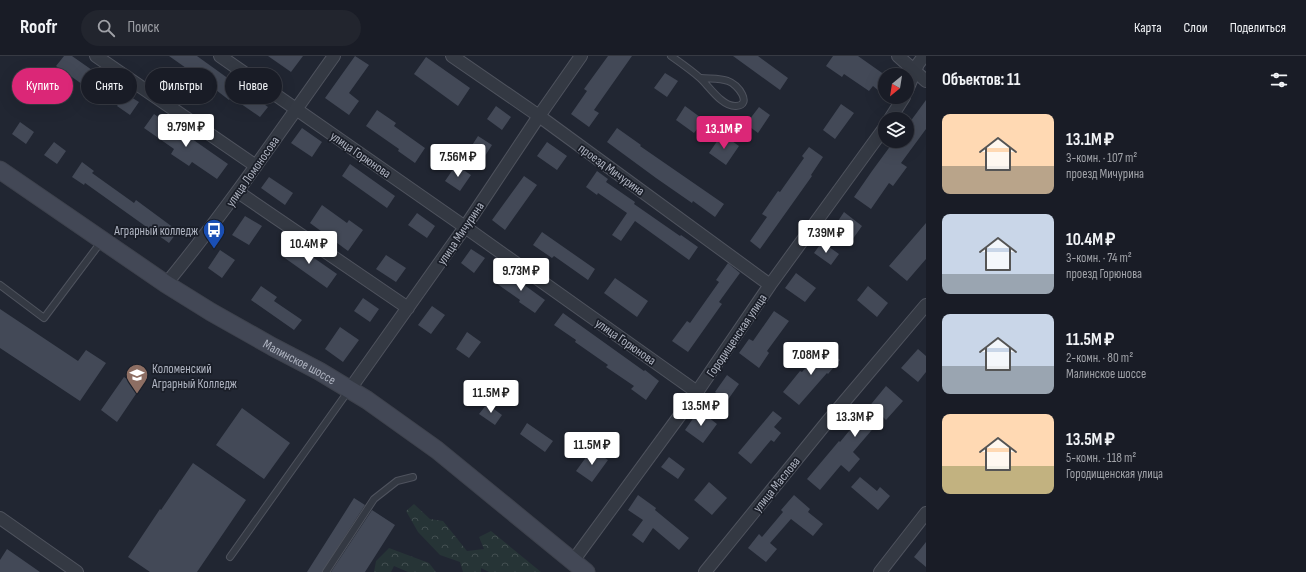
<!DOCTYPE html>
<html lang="ru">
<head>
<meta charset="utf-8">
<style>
	body { margin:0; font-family:"Sofia Sans Condensed",sans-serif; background:#22252e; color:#f1f3f6; height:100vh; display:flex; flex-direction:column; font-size:15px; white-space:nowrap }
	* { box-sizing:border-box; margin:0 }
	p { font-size:13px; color:#9fa1a7 }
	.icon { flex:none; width:22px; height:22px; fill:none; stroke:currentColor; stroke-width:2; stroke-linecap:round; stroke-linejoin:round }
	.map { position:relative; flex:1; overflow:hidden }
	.drawer { display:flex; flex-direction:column; background:#191c26; width:380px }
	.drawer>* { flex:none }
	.guide { position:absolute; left:12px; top:12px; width:380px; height:36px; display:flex; gap:8px }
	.needle { width:26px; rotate:210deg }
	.tools { position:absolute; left:878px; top:12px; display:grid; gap:8px }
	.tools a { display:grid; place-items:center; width:36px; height:36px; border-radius:50%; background:#191c26; box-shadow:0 4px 16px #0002,0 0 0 1px #373a43; font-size:20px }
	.price { position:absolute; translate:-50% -34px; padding:0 9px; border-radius:4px; background:#fff; color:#222; font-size:13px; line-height:26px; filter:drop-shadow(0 1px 2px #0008) }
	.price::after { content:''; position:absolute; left:50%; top:24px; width:12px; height:9px; margin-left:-6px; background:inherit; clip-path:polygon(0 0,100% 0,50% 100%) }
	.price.on { background:#db2777; color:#fff }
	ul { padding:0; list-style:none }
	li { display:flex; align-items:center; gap:12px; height:100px; padding:0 16px }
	li span { display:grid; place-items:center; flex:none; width:112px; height:80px; border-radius:8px; color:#555 }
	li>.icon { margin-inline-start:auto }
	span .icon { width:48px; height:48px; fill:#fffc; stroke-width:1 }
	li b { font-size:17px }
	h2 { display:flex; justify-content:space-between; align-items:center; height:48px; padding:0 16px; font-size:17px }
	.pill { padding:0 14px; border-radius:18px; background:#191c26; box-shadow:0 4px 16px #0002,0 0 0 1px #373a43; font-size:14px; line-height:36px }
	.pill.on { background:#db2777; color:#fff }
	header { display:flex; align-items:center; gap:24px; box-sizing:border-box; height:56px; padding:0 20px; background:#191c26; border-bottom:1px solid #373a43 }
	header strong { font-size:19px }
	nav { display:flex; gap:22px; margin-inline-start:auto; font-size:14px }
	.search { width:280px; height:36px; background:#22252e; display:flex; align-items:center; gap:10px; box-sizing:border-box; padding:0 14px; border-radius:22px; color:#9fa1a7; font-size:15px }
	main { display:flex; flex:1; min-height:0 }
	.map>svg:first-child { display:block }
	.forest { fill:url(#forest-crowns) }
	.building { fill:#434957 }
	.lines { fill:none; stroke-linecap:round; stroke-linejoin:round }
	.service-casing { stroke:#4f535e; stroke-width:8 }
	.minor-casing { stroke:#4f535e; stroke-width:14 }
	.secondary-casing { stroke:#3e424d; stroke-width:19 }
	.service { stroke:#343943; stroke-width:6 }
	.minor { stroke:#343943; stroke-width:12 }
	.secondary { stroke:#434856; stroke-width:17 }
	.labels { text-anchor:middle; stroke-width:3.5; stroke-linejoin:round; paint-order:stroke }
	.street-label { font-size:13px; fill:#aeb3c0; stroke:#1a1e28 }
	.poi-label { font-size:13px; fill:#aeb3c0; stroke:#1a1e28; text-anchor:end }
</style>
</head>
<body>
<header>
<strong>Roofr</strong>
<div class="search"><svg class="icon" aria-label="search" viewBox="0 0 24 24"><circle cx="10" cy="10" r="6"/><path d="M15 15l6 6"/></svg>Поиск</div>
<nav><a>Карта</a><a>Слои</a><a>Поделиться</a></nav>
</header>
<main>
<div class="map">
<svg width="926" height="516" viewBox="0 0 926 516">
	<defs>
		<pattern id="forest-crowns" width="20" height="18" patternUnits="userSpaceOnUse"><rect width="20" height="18" fill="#263436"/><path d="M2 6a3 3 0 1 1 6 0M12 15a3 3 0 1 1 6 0" fill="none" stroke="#434f51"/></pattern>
	</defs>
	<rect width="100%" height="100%" fill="#212632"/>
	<path class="forest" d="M414,448l16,15 13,2 24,30 17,-2 -5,-12 12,-6 50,41h-52l-8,-4v4h-18l-3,-10 -20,-7 -22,-23 -12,-21z
		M389,492l40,15 7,9h-28l-14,-6 -3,6h-17l2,-11z"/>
	<path class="building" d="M64,0h8l30,21 -10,14 -36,-25z
		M169,0h28l71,51 -8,10 -29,-20 -2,3 -13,-10v-1z
		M268,0h35l-12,16z
		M355,0l14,9 -20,28 10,8 -10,14 -24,-17z
		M608,0h24l-38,54 5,3 -10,14 -18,-13 16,-23 -3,-2z
		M733,0h25l30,22 -8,12z
		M833,0h25l27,19v7l-6,9 -6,-5 -4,5 -25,-17 -2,3 -16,-11z
		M426,1l44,31 -12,18 -44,-32z
		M665,17l13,8 -11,16 -13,-9z
		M126,38l13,8 -9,13 -13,-9z
		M926,44v29l-25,34 6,4 -14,19 -4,-3 -18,26 -17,-12 18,-26 22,-30h13v-15z
		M841,48l13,9 -19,26 -12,-9z
		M496,50l15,11 -9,13 -15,-11z
		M685,50l19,14 -10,13 -18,-13z
		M759,51l11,8 -12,18 -12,-9z
		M377,54l19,13 -2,3 31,22 -10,15 -17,-12 1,-2 -33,-23z
		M154,58l30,22 1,-2 43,30 -11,15 -25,-17 -3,4 -18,-12 3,-5 -30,-21z
		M20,66l14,10 -8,12 -14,-10z
		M302,72l20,14 -10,15 -21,-14z
		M617,72l24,17 -1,1 84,58 -9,13 -22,-16 -1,2 -36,-25 -49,-36z
		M722,78l17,12 -13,19 -17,-12z
		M478,80l14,9 -9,14 -14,-9z
		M54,86l12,9 -9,13 -13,-9z
		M547,86l20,14 -10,14 -20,-14z
		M809,91l14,10 -12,18 1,1 -52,73 -10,-8 17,-24 -5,-3 16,-23 2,1 24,-34 -2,-2z
		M82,106l12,9 -2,2 42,30 2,-3 42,31 -9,12 -84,-60 -1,2 -12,-8z
		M350,108l45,32 -8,12 -45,-32z
		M456,109l15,10 -11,16 -15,-10z
		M597,115l11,8 -2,3 29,20 -1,2 46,32 1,-1 17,12 -9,13 -54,-39 -14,20 -9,-6 15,-22 -29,-20 -1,2 -11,-8z
		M524,120l13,9 -32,45 -13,-10z
		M269,121l24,16 -8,12 -24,-17z
		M322,149l25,18 2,-3 14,10 -15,21 -38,-28z
		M844,156l18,14 -10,14 -18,-13z
		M417,157l18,13 -8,12 -19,-13z
		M245,160l17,10 -13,19 -17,-10z
		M926,167v36l-19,22 -18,-15z
		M542,176l53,37 -7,11 -34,-24 -2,2 -19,-13z
		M291,186l46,32 -10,14 -45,-32z
		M822,186l17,12 -8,11 -17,-12z
		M471,193l14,9 -11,15 -13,-10z
		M220,194l15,10 -13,18 -14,-10z
		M386,199l20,13 -10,14 -20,-13z
		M728,207l12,10 -21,29 3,2 -34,48 -16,-11 15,-20 3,2 29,-41 -3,-2z
		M505,215l40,29 -10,13 -16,-11 1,-2 -24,-17z
		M796,217l20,15 -11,14 -20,-14z
		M615,222l33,23 -11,16 -33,-24z
		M261,230l16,11 -3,4 28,19 -8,10 -43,-30z
		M868,230l20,17 -11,14 -20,-17z
		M363,242l16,11 -9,13 -16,-11z
		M432,250l13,9 -14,19 -13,-9z
		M0,253l78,52 8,-11 20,13 -26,38 -80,-53z
		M774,255l15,10 -22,30 2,2 -10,15 -20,-15 10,-14 4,2z
		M563,257l81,58 1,-1 14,11 -13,19 -15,-11 3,-3 -28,-19 2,-2 -33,-23 1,-2 -22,-15z
		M340,271l19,13 -16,22 -18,-13z
		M467,276l14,10 -12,16 -13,-9z
		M824,290l16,14 -12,14 -1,-1 -28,32 -16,-13 17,-21 2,1z
		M918,293l8,7v16l-8,10 -17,-14z
		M727,319l12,9 -12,17 -12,-9z
		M124,321l16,11 -23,34 -16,-12z
		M886,330l17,15 -17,19 -3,-3 -30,35 7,7 -11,13 -8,-7 -21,25 -13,-11 32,-38 1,1z
		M487,348l15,11 -7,10 -16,-11z
		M242,352l48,35 -26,36 -48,-34z
		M699,354l18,14 -14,19 -18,-13z
		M773,355l9,7 -8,9 7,6 -7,9 -3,-2 -20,24 -13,-11z
		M527,367l26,18 -8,11 -25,-18z
		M592,393l16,11 -16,22 -16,-11z
		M669,401l16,12 -7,10 -17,-12z
		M193,407l53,37 -49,72h-47l-22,-15 32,-48 1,1z
		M860,421l17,14 3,-4 10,9 -12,14 -27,-23z
		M709,426l18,16 -15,17 -18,-15z
		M638,439l18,13 -1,2 34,28 -10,12 -26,-22 -10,15 -11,-8 11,-15 -15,-10z
		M794,439l16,14 -2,3 15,12 -10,12 -22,-17 -21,24 7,6 -11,13 -18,-14 11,-14 3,3 21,-25 -2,-2z
		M354,442l11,7 -43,67h-15z
		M372,454l23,15 -30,47h-34z
		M926,486v25l-12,-10z
		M7,493l33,23h-40v-12z"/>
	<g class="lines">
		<g class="service-casing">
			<path id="service" d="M671,0c10,7 20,14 29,22 9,8 22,29 36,28 17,-1 2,-22 -8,-25 -8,-3 -19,-2 -27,-3
				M0,229l44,33 57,-76
				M230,501l119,-167
				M326,516l48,-73 23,-18 16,-4"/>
		</g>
		<g class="minor-casing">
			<path id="minor" d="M96,0l160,110
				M220,0l245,171 232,165
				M452,0l87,60 231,169
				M898,0l28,25
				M907,34l11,-26 6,-8
				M890,63l14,-22
				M238,136l170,116
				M166,228c60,-73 113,-151 168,-228
				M350,333l115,-162 74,-111 42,-60
				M0,462l77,54
				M573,505l124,-169 73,-107 115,-158
				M705,516l122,-150 99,-117
				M880,516l46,-59"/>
		</g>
		<g class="secondary-casing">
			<g id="secondary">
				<path id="s1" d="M0,114l166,114 45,28 62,35 46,24 48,29 70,50 149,122"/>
			</g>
		</g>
		<use href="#service" class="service"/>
		<use href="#minor" class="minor"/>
		<use href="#secondary" class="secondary"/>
	</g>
	<defs>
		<g id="bus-pin" transform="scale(1.15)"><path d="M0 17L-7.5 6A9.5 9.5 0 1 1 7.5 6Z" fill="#1a4fb4" stroke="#1a1e28"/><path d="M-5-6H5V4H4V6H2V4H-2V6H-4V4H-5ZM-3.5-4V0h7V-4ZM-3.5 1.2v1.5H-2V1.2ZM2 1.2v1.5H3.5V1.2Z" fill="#fff"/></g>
		<g id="university-pin" transform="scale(1.15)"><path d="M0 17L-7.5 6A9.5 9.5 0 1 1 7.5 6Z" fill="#8d6e63" stroke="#1a1e28"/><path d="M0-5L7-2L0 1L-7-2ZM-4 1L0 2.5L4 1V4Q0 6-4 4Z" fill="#fff"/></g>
	</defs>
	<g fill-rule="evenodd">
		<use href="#bus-pin" x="214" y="174"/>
		<use href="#university-pin" x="137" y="319"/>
	</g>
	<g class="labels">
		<g class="street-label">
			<text transform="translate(361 98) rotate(35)" y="5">улица Горюнова</text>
			<text transform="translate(612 113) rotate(36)" y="5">проезд Мичурина</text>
			<text transform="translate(252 115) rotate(-55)" y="5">улица Ломоносова</text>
			<text transform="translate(460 177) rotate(-56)" y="5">улица Мичурина</text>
			<text transform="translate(736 279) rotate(-56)" y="5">Городищенская улица</text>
			<text transform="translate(626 285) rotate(35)" y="5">улица Горюнова</text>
			<text dy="5" stroke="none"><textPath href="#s1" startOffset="356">Малинское шоссе</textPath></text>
			<text transform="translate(776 428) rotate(-51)" y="5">улица Маслова</text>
		</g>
		<g class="poi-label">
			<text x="198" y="179">Аграрный колледж</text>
			<text x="152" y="317" text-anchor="start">Коломенский<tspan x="152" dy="15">Аграрный Колледж</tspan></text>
		</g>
	</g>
</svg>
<div class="tools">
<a><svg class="needle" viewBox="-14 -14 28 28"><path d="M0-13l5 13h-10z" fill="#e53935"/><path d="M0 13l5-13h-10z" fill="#9fa1a7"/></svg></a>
<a><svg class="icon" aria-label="layers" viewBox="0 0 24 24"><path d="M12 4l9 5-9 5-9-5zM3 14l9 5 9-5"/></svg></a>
</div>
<b class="price" style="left:186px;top:92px">9.79M ₽</b>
<b class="price on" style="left:724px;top:94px">13.1M ₽</b>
<b class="price" style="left:458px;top:122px">7.56M ₽</b>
<b class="price" style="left:826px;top:198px">7.39M ₽</b>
<b class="price" style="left:309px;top:209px">10.4M ₽</b>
<b class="price" style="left:521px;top:236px">9.73M ₽</b>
<b class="price" style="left:811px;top:320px">7.08M ₽</b>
<b class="price" style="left:491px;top:358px">11.5M ₽</b>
<b class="price" style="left:701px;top:371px">13.5M ₽</b>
<b class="price" style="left:855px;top:382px">13.3M ₽</b>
<b class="price" style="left:592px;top:410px">11.5M ₽</b>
<div class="guide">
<a class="pill on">Купить</a>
<a class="pill">Снять</a>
<a class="pill">Фильтры</a>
<a class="pill">Новое</a>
</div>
</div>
<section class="drawer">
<h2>Объектов: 11<svg class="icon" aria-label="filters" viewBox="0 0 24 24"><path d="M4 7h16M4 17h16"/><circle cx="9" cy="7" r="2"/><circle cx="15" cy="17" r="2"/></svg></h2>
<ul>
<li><span style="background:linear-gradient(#ffd9b3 65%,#b9a48a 0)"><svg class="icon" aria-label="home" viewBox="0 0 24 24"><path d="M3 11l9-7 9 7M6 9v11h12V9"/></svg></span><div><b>13.1M ₽</b><p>3-комн. · 107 m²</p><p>проезд Мичурина</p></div></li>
<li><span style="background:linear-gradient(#c9d6e8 75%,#9aa5b1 0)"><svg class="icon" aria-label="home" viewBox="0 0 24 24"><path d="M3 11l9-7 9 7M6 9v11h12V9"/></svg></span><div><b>10.4M ₽</b><p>3-комн. · 74 m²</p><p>проезд Горюнова</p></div></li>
<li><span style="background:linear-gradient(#c9d6e8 65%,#9aa5b1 0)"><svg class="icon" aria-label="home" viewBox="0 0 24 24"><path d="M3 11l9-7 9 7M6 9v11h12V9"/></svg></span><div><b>11.5M ₽</b><p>2-комн. · 80 m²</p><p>Малинское шоссе</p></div></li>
<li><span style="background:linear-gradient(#ffd9b3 65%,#c2b280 0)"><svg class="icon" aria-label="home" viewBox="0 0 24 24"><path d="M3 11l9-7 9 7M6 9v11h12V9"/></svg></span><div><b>13.5M ₽</b><p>5-комн. · 118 m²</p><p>Городищенская улица</p></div></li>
</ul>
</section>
</main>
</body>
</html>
